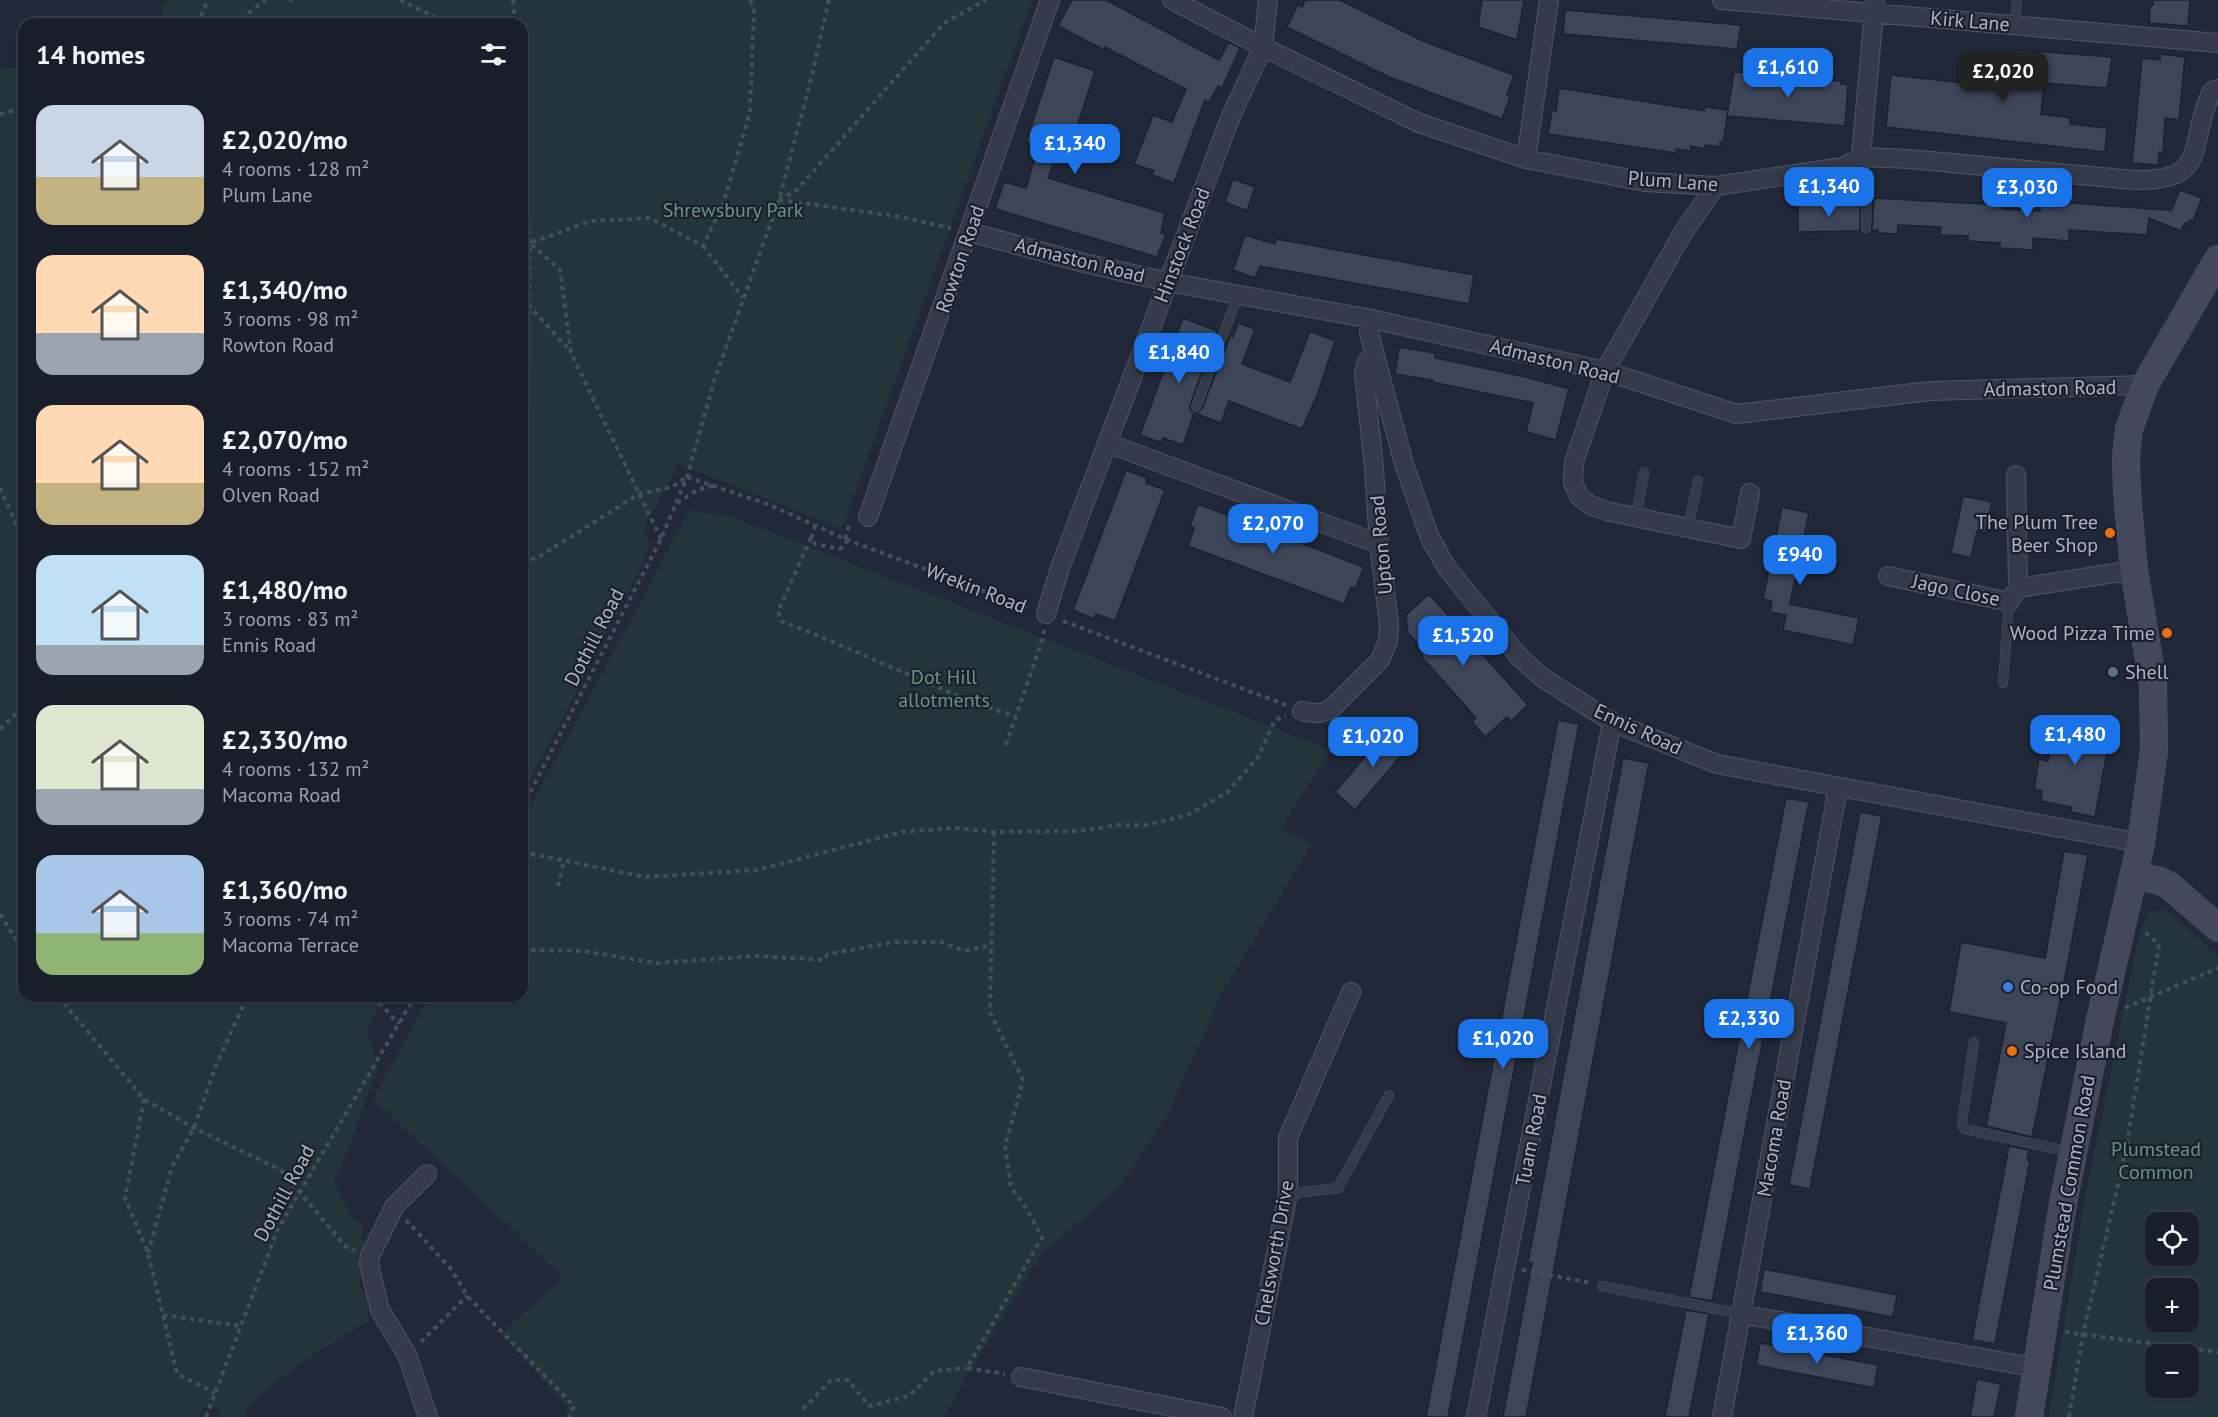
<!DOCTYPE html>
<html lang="en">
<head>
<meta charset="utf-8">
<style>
	body { margin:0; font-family:"PT Sans",sans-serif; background:#222733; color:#f1f3f6; height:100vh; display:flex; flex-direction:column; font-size:22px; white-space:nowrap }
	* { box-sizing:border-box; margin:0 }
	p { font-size:20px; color:#9fa2a9 }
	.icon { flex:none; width:33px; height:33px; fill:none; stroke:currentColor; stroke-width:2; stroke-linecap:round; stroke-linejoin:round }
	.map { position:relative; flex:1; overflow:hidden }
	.panel { position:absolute; left:18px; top:18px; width:510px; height:984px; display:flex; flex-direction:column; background:#191e2b; border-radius:18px; box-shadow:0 2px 4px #0004,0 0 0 2px #373c47 }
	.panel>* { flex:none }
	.tools { position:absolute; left:2145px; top:1212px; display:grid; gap:12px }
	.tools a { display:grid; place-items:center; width:54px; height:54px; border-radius:12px; background:#191e2b; box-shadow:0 2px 4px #0004,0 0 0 2px #373c47; font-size:30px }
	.price { position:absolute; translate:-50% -51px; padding:0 14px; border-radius:12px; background:#1a73e8; color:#fff; font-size:20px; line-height:39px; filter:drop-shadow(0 2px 3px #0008) }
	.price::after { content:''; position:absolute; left:50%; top:36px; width:18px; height:14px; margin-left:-9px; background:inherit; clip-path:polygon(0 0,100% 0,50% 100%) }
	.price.on { background:#222; color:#fff }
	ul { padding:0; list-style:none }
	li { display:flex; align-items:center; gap:18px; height:150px; padding:0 18px }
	li span { display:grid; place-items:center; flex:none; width:168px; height:120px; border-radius:18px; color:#555 }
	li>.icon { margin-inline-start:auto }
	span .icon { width:72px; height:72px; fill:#fffc; stroke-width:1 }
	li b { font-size:26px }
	h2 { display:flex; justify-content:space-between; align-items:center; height:72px; padding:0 18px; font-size:26px }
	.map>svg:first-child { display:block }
	.green { fill:#23343a; fill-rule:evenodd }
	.building { fill:#3d4559; stroke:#1c2130; stroke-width:1.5 }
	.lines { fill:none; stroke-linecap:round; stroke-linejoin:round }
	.lane-casing { stroke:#505564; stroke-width:10 }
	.street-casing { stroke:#505564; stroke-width:20 }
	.secondary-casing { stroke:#505564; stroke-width:28 }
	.path { stroke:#415158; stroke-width:4; stroke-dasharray:4.5 4.5; stroke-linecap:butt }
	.lane { stroke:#353a4a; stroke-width:9 }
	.street { stroke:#353a4a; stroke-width:18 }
	.secondary { stroke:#43485d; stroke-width:27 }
	.food-dot { fill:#e8710a; stroke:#1b1f2e; stroke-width:2 }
	.service-dot { fill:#5c6f8a; stroke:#1b1f2e; stroke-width:2 }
	.shop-dot { fill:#3f7fe0; stroke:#1b1f2e; stroke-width:2 }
	.labels { text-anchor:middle; stroke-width:4.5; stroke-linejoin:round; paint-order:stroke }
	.street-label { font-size:20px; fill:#b0b5c6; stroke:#1b1f2e }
	.park-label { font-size:20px; fill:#67977a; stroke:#1b1f2e }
	.poi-label { font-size:20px; fill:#b0b5c6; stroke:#1b1f2e; text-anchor:start }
</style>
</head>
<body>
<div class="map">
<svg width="2218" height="1417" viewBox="0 0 2218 1417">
	<rect width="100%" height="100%" fill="#212839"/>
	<path class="green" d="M172,0h860l-190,529 -163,-65 -35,64 6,15 -9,25 -119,227v-771h-360l1,-2v-15z
		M24,66v930h361l-20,36 8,15 5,23 -14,34 -15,45 -15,32 18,36 10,7 1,19 -3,43 7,12 2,23c-29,16 -113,68 -126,96h-23l1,-3 -4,-5 -15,-1 -3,9h-199v-1347z
		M689,511l38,4 604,235 -50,78 31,16 -90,149 -54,121 -48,73 -79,68 -74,121 -23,41h-378l2,-10 -67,-73 62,-57 -190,-178 56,-103h93v-174z
		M2166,909l52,48v460h-169l36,-218 55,-269 9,-18zM2156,1222h32v34h-32zM2188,1288v34h-32v-34zM2188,1354v34h-32v-34z"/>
	<path class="building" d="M1072,0h34l113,60 10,-18 11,6 -18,40 -4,-2 -9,16 -4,-2 -31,83 -22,-8 2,-4 -20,-7 19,-49 19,7 14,-33 -81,-42 -1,3 -46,-24z
		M1305,0h35l83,41 91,34 -7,20 3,2 -8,22 -113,-42 -102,-50 11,-22 4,2z
		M1482,0h42l-7,40 -39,-13z
		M2153,0h37l-2,26 -39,-3 1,-18h3z
		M1565,10l176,15 -4,24 -174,-15z
		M2018,50l94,7 -5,31 -63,-5 -3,31 29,4v6l37,4 -2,24 -219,-25 5,-52 110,12 1,-4 13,1z
		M2160,54l25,3 -6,63 -14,-2 -2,35 -4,-1 -1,13 -26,-2 10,-105 18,2z
		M1054,57l41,14 -26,81 -10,-4 -11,30 117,35 -4,20 5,2 -9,22 -162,-48 9,-27 22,6 12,-42 -12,-4z
		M1734,72l107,9v3l7,1 -3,41 -118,-10z
		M1559,88l145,23 1,-4 23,3 -5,33 -3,-1v5l-15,-2v4l-14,-3 -1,5 -14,-2v4l-128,-19 4,-24 4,1z
		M1233,179l22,8 -8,24 -22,-9z
		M2180,190l22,8 -9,23 -3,-1 -2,4 -3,-1 -4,8 -32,-13 -2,17 -78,-5v11l-36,-3v12l-33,-2v-5l-32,-2v-5l-28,-1 1,-8 -43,-2 -1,9 -19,-1v-3l-6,1 2,-33 128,7v4l38,2 1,-10h6v-5l19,2v5h5l94,7 1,-1 5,2z
		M1860,203v28l-62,1v-27z
		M1245,235l30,9 2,-5 197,36 -5,29 -209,-38 -5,12 -22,-8z
		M1183,318l34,13 -27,74v6l4,2 -11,32 -20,-7 -1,5 -22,-8z
		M1238,323l17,6 -13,35 48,18 20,-51 25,10 -17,52 -16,36 -73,-28 -8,22 -25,-9 6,-5 28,-73 3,1z
		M1399,347l36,6v5l91,19 43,12 -13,51 -30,-8 7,-29 -101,-21 1,-2 -38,-6z
		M1126,470l21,8 -1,5 19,7 -50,131 -19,-7 -2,5 -21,-9z
		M1963,496l29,6 -7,31 -8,-2 -6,27 -20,-5z
		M1198,504l166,63 -9,22 -4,-2 -7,17 -156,-58 6,-18 -4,-2z
		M1782,507l27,6 -19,91 69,14 -6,27 -70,-15 3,-15 -16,-3 2,-11 -9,-2z
		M1429,594l99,111 -17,16 -4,-4 -22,20 -13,-15 4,-4 -55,-62 4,-4 -17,-19 -2,-18z
		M1558,720l21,4 -55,293 -76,400h-22z
		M2056,720l31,6 1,-5 24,4 -17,92 -24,-5 1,-5 -31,-6 1,-10 -8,-2 5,-30 9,2z
		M1391,726l20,18 -56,66 -20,-18z
		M1623,758l26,5 -123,654h-23l29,-154 -4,-1 3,-15z
		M1786,798l23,4 -97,499 -23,-4z
		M1860,812l22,4 -72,373 -21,-4z
		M2064,851l24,4 -20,107 -36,175 -46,-11 20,-103 -57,-11 12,-70 84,16z
		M2009,1146l20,4 -2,10 3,1 -35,183 -23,-4z
		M1764,1269l133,26 -4,22 -133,-25z
		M1686,1310l23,4 -13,68 -7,35h-24z
		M1760,1343l118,22 -4,23 -118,-23z
		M1977,1379l24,5 -7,33h-24z"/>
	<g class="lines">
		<g class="lane-casing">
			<path id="lane" d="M2015,25l2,-25
				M1861,157l6,21 -1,50
				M1196,407l42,-112
				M1636,517l8,-45
				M1688,528l10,-47
				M2003,683l6,-81
				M1974,1042l-12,81 2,6 107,23
				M1288,1194l50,-6 51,-93
				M1602,1286l139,28"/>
		</g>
		<g class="street-casing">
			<path id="street" d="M1172,0l91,47 156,76 107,36 119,23 71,4 127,-19 18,-10 48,2 225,21c79,2 52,-38 78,-89l6,-2
				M1722,0l496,43
				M1861,157l14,-157
				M1526,159l23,-159
				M1716,186l-32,45 -79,140 -31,91 -1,20 6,14 11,9 16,6 135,28 9,-46
				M969,232l115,31 84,19 203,37 234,52 132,43 193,-23 215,-6
				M1371,319l-2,13 6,24 29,108 26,74 17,30 73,90 23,20 69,44 105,42 424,79
				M1107,443l272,101
				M2016,475l2,113
				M868,517l182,-517
				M1888,576l121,26 9,-14 116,-18
				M1046,614l14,-46 171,-452 32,-69 5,-47
				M1302,711c12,3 19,3 30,-3l48,-48 8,-19 1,-17 -10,-80 -5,-76 -10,-95 3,-12 8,-5
				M427,1174l-33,33 -24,49 -1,8 11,46 27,45 21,62
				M1741,1314l296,54
				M1021,1377l201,40
				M1243,1417l45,-223v-56l63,-146
				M1476,1417l136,-695
				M1722,1417l116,-629"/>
		</g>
		<g class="secondary-casing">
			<path id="secondary" d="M2134,875l26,6 10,5 48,42
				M2029,1417l34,-214 37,-183 41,-177 13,-92 -1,-67 -19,-114 -7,-77 -1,-36 3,-28 16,-44 73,-126"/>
		</g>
		<path class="path" d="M289,0h4
			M400,0l49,24
			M513,0l2,24
			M197,24l11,-24
			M234,24l32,-24
			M0,114l24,-6
			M522,131l8,112 -2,173 -6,30
			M779,200l18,-10 147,-167 42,-23
			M779,200l116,16 56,12
			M703,246l40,52
			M522,298l49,54
			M687,477l83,28 75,34 186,70
			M0,488l24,54
			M677,503l20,-13 16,-4
			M815,525l-4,13 4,6 25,5 8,-9
			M811,538l-33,73 3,10c79,30 155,69 235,96
			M661,539l-90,-186 -11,-83 -30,-27 61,-22 59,-3 53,28 20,-42 27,-91 4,-104 -4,-9
			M845,539l5,-17
			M522,561l15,-3 102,-64 33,-7 15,-10
			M1063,621l223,84
			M0,729l24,-23
			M1006,745l37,-107 1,-8
			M522,808l139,-269 26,-62 28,-99 64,-178 33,-125 17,-75
			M994,832l-4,180 33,68 -18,66 6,41 15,21 16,29 -75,131 38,6
			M522,852l123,25 112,-7 145,-38 54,-4 38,4 86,-1 38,-6h29l40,-10 40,-22 31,-36 17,-37 11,-4
			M558,886l6,-25
			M0,914l24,38
			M522,950l60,1 75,12 100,-7 66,4 5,-6 67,-12h46l23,9 27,-6
			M58,996l86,103 50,29 87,42 65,77 9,3
			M373,996l26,28
			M2125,1008l93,-40
			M144,1099l-19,99 23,55 29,121 38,19
			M406,1220l46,50 15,26 107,110 -5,11
			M148,1253l24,-86 22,-39 22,-63 31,-67 3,-2
			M1522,1270l69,13
			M163,1315l78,11
			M2065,1332l153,20
			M421,1342l46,-46
			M803,1409l28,-29h17l21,26 40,-10 25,-25 33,-3
			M206,1417l72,-188 137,-233
			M2069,1417l14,-83 43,-184 33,-206 -15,-13"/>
		<use href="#lane" class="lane"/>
		<use href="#street" class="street"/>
		<use href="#secondary" class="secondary"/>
	</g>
	<g class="food-dot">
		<circle cx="2110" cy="533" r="6"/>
		<circle cx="2167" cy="633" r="6"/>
		<circle cx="2012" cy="1051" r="6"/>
	</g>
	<circle class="service-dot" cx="2113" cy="672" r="6"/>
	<circle class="shop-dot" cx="2008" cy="987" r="6"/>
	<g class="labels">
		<g class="street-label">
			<text transform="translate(1970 21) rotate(5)" y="7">Kirk Lane</text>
			<text transform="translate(1673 181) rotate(4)" y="7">Plum Lane</text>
			<text transform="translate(1182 245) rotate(-69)" y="7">Hinstock Road</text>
			<text transform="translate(960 259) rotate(-71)" y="7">Rowton Road</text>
			<text transform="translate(1080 260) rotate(14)" y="7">Admaston Road</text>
			<text transform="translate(1555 361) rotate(14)" y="7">Admaston Road</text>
			<text transform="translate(2050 388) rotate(-1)" y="7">Admaston Road</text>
			<text transform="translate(1381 545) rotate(-95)" y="7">Upton Road</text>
			<text transform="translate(976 588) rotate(21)" y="7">Wrekin Road</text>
			<text transform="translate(1956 590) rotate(12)" y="7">Jago Close</text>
			<text transform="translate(594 637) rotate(-63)" y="7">Dothill Road</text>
			<text transform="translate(1638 729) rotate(25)" y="7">Ennis Road</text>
			<text transform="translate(1774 1138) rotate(-80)" y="7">Macoma Road</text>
			<text transform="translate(1531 1140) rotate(-79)" y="7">Tuam Road</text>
			<text transform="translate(2069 1183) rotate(-80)" y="7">Plumstead Common Road</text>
			<text transform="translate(284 1193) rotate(-62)" y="7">Dothill Road</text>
			<text transform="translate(1274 1253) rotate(-80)" y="7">Chelsworth Drive</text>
		</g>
		<g class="park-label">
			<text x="733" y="217">Shrewsbury Park</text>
			<text x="944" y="684">Dot Hill<tspan x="944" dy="23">allotments</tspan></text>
			<text x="2156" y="1156">Plumstead<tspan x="2156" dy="23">Common</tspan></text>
		</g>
		<g class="poi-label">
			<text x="2098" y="529" text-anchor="end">The Plum Tree<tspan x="2098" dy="23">Beer Shop</tspan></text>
			<text x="2155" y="640" text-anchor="end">Wood Pizza Time</text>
			<text x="2125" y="679">Shell</text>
			<text x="2020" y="994">Co-op Food</text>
			<text x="2024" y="1058">Spice Island</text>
		</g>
	</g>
</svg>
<div class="tools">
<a><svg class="icon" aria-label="locate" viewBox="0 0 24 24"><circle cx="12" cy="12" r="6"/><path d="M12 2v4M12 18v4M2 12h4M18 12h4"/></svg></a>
<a>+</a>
<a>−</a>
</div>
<b class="price" style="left:1788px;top:99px">£1,610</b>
<b class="price on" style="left:2003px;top:103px">£2,020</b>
<b class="price" style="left:1075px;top:175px">£1,340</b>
<b class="price" style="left:1829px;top:218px">£1,340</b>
<b class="price" style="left:2027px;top:219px">£3,030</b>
<b class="price" style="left:1179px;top:384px">£1,840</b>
<b class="price" style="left:1273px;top:555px">£2,070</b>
<b class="price" style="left:1800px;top:586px">£940</b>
<b class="price" style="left:1463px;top:667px">£1,520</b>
<b class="price" style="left:2075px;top:766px">£1,480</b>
<b class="price" style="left:1373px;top:768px">£1,020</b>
<b class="price" style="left:1749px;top:1050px">£2,330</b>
<b class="price" style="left:1503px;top:1070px">£1,020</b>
<b class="price" style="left:1817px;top:1365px">£1,360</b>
<section class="panel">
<h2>14 homes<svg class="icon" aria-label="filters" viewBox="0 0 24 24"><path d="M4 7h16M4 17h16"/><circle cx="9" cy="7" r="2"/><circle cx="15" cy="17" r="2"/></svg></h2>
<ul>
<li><span style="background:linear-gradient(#c9d6e8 60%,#c2b280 0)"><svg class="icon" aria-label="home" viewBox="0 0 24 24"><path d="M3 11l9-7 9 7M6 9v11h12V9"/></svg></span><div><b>£2,020/mo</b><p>4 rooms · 128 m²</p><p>Plum Lane</p></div></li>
<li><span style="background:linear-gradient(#ffd9b3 65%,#9aa5b1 0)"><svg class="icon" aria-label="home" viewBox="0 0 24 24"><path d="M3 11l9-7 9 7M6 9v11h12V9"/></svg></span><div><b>£1,340/mo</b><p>3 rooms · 98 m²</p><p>Rowton Road</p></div></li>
<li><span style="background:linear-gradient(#ffd9b3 65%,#c2b280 0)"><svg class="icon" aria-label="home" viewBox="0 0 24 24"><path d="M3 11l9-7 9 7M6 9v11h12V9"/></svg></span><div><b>£2,070/mo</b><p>4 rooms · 152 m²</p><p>Olven Road</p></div></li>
<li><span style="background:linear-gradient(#bfe0f5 75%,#9aa5b1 0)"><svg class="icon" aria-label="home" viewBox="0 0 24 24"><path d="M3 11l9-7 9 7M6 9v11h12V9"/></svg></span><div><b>£1,480/mo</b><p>3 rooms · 83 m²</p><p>Ennis Road</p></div></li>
<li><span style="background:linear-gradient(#dfe7d0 70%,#9aa5b1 0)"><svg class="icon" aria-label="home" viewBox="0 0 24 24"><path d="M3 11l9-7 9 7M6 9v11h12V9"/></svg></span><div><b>£2,330/mo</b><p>4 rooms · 132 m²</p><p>Macoma Road</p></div></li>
<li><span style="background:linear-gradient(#a9c7e8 65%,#8fb573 0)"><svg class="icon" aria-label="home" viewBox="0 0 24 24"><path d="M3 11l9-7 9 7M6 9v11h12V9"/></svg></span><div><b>£1,360/mo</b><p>3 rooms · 74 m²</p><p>Macoma Terrace</p></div></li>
</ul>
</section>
</div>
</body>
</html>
